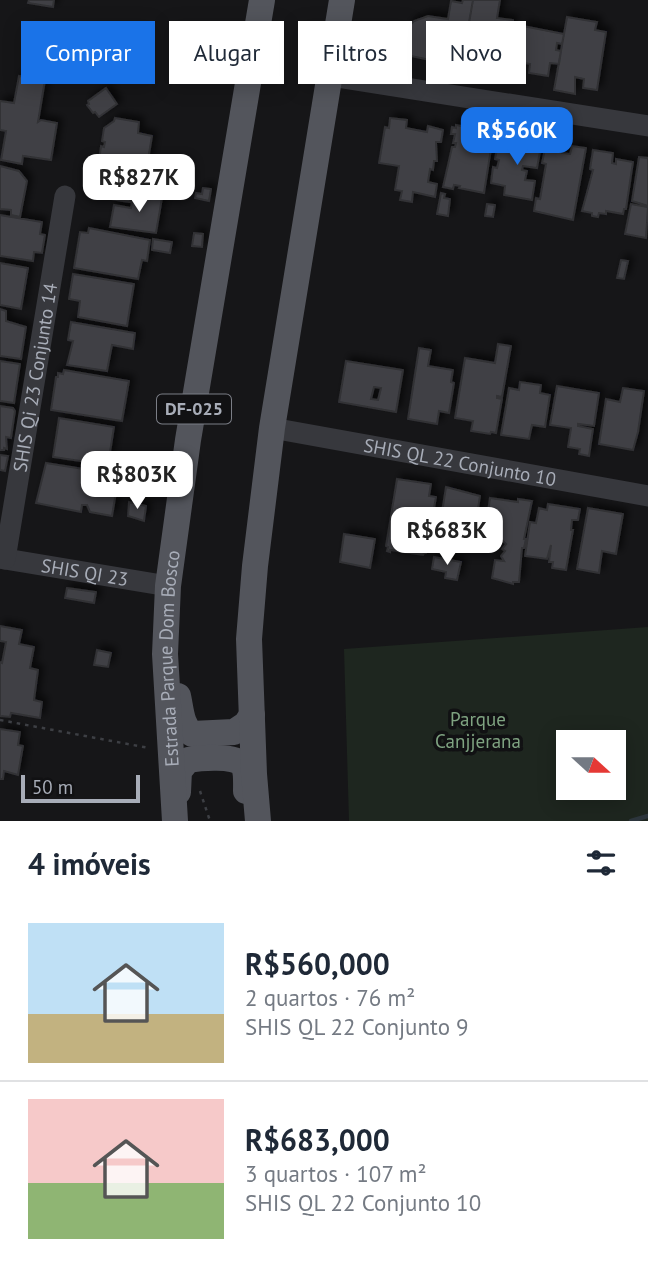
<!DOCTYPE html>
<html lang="pt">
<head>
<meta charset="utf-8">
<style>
	body { margin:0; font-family:"PT Sans",sans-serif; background:#f2f2f3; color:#1f2937; height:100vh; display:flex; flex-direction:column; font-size:26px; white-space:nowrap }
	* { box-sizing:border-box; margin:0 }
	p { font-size:23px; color:#747a83 }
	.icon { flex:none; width:38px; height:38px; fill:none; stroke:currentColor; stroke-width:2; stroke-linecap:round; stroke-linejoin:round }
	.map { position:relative; height:821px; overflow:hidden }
	.sheet { display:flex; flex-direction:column; background:#fff; flex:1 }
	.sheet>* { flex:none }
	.guide { position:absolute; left:21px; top:21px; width:607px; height:63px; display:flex; gap:14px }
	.needle { width:46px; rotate:111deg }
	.controls { position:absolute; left:556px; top:730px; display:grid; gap:14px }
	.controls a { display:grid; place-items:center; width:70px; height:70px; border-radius:0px; background:#fff; box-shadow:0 4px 18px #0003; font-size:35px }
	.scale { position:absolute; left:21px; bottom:18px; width:119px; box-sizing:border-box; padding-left:7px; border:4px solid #a8adb8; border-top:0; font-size:19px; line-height:24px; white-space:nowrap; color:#a8adb8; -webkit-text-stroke:5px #111113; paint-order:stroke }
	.price { position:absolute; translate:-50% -60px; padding:0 16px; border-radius:14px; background:#fff; color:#222; font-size:23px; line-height:46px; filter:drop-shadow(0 2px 4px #0008) }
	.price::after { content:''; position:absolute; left:50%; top:42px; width:21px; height:16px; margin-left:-10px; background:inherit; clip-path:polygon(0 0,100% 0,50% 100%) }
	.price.current { background:#1a73e8; color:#fff }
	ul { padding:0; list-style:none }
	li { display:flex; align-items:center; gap:21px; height:175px; padding:0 28px }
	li+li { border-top:2px solid #e0e1e3 }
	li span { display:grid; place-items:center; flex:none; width:196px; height:140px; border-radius:0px; color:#555 }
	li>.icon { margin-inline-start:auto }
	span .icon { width:84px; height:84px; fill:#fffc; stroke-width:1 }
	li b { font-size:30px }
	h2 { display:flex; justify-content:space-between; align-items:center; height:84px; padding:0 28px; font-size:30px }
	.pill { padding:0 24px; border-radius:0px; background:#fff; box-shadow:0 4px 18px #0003; font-size:24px; line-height:63px }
	.pill.current { background:#1a73e8; color:#fff }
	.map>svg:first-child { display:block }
	.green { fill:#1e261f; fill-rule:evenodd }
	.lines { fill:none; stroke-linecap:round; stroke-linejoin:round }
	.stream { stroke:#2c353c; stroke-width:4.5 }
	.building { fill:#404145; stroke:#303034; stroke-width:2; fill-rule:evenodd; filter:url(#shadow) }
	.path { stroke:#3d3f44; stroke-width:2.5; stroke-dasharray:3.5 5; stroke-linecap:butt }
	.minor { stroke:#37383d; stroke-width:21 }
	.major { stroke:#53555c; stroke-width:26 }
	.labels { text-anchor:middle; stroke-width:7; stroke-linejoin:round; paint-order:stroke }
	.shield { fill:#111113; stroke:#7b7e86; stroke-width:2 }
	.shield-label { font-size:18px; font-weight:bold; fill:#a8adb8 }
	.street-label { font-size:19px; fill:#a8adb8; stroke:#111113 }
	.park-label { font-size:19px; fill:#7fa381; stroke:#111113 }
</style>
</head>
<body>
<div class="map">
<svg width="648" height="821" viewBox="0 0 648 821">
	<defs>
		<filter id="shadow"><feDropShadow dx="4.5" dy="-4.5" stdDeviation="3.5" flood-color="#0009"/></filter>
	</defs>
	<rect width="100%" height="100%" fill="#161618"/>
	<path class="green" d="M648,627v194h-299l-5,-172zM569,742h45v46h-45z"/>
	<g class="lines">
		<path class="stream" d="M631,821l17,-5"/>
	</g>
	<path class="building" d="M29,0h25l-1,7 -25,-4z
		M463,0h10l-9,51 -22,-3 -5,7 -6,1 -1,4 -24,-5 2,-14 -5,-1 6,-14 5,-5 14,-5 20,3 3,-18 11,2z
		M473,0h27l-3,18 16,2 -8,46 -28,-5 -1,7 -14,-2 7,-32h-2z
		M567,17l30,5 -2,8 11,2 -9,58 -14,-2 1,-9 -9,-2v17l-21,-4z
		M523,26l41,8 -2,10 -5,-1 -1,7 5,1 -2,13 -9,-1 -2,13 -19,-3 1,-9 -6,-1 1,-8 -7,-2z
		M19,76l26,4 -7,42 3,-2 16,3 -6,37 -28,-4 -1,8 -21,-4 5,-29 -6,-1v-29l14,2z
		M106,88l11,16 -18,13 -4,-5 -2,1 -6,-8 2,-1 -1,-3z
		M115,118l24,4 -1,11 14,3 -5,30 -3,-1 -3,19 -21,-4 3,-16 -24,-4 2,-14 3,1 1,-5 -3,-1 2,-13 10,-7z
		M390,118l17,2 -1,8 21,4 1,-6 15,4 -2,12h-5l1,19h-3l-1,9 -3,-1 -2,13 9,2 -2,13 -22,-5 -1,10 -12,-2 2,-9 -7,-1 4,-24 -20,-3 6,-36 4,1z
		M456,125l27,5 -3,17 11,2 -7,44 -25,-5 1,-2 -6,-1 -1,4 -10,-2 9,-40h3l1,-4h-3l2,-9h-4l1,-7 4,1z
		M514,136l28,5 -5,27 -14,-2 -1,4 5,1 -2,9 10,1 -3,19 -28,-5 1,-9 -14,-3 2,-16 4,1 2,-8 -4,-1 3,-15 14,2z
		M546,144l17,2 -1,7 8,1 2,-8 14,2 -13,72 -39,-9 2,-13 4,1 6,-35 -4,-1z
		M593,150l20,3 -1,10 4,1v-5l17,3 -7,47h-2l-1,5 -17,-3v3l-7,-1 -1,4 -6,-1v-3l-10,-2 11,-41 -3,-1z
		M639,157l9,1v48l-16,-5z
		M0,166l19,5 8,10 -7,36 -9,-2v-5l-11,-1z
		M113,184l19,3 -2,15 -20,-3z
		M203,188l8,1 -2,12 -14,-3 1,-5 6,1z
		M141,189l15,3 -1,4 7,2 -6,35 -46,-6 4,-22 17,3 1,-6 7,1z
		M441,193l4,1 -1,4 6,1 -2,17 -11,-2z
		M487,204l8,1 -2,12 -8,-1z
		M631,204l17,3 -2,31 -21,-4z
		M0,215l42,7 -2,12 5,1 -3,18 -8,-1 -1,9 -33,-5z
		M89,228l61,12 -3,21 -5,-1 -4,19 -64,-11 6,-36 8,1z
		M194,233l9,1 -1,13 -10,-1z
		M153,239l19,3 -2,11 -18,-3z
		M621,260l7,1 -4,18 -7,-1z
		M0,263l28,5 -7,41 -21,-4z
		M73,274l61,10 -7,42 -49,-9 2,-16 -11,-2z
		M0,309l6,2v10l20,6 -5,32 -21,-3z
		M71,322l64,11 -2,16 -21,-4 -5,26 -40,-6 6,-24 -5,-1z
		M498,344l13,2 -9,51 -5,-1v2l5,1 -6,34 -5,-1 -1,2 -19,-3 2,-10 -18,-3 10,-60 30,5z
		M419,348l12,2 -3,16 25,4 -2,12 3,1 -5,30 -10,-2 -2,13 -29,-5z
		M0,361l20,3 -6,39 -14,-2z
		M346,361l57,9 -7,42 -57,-10zM374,387l7,1 -3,12 -7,-1z
		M64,370l65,11 -7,40 -71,-11 5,-33h2v-4l5,1z
		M520,382l21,3 -1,8 10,2 -5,32 -13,-2 -3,14 -28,-4 8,-47 10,2z
		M557,386l42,7 -5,33 -16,-2v2l15,3 -4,27 -10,-2 1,-5 -12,-2 3,-19 -21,-3z
		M623,388l21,3 -6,41 -5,18 -34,-6 7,-45 14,3z
		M0,406l13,2 2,3 -4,27 -5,-1 1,12 -3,-1v2h-4z
		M59,418l55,9 -6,38 -55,-8z
		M0,455l8,1 -3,15 -5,-1z
		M46,463l44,7 6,3 3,1v-3l25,4 -2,12 -5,-1 -5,30 -22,-4 -3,-7h-5l-1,7 -45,-9z
		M397,479l34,5 -2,12 7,1 -3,17 -5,-1 -1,7 5,3 -6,30h-2l-1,2 -33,-5v2l-3,-1 1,-4 -2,-1z
		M446,487l34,9 -5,32 -14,4 -2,-3 -3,1 3,11 -4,1 2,6 -4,1 -1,7 -22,-6 5,-26 5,1z
		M490,498l28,4v-3l14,2 -8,38h2l-2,9h-2l-3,34h-6v2l-21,-6 3,-18 9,1 -3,-5 4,-5 -3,-2 4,-5 -20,-19z
		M129,502l17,4 -2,15 -16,-5z
		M548,504l32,5 -2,11h-6l-1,10h2l-7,40 -14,-2 1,-6h-4l2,-17 -4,14 -22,-3 5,-34 6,1 3,-15 8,2z
		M588,508l35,6 -7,40 -14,-3 -3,22 -22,-4z
		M344,534l31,5 -5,29 -30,-6z
		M434,557l27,5 -4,18 -12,-2 1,-6 -14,-3z
		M67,588l29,4 -2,11 -29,-5z
		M0,626l22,4 -3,14 15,3 -4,21 8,2 -4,30 8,2 -2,16 -29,-5 -1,4 -10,-1v-54l2,1 4,-21 -6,-1z
		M97,650l14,3 -3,14 -14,-2z
		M0,729l20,3 -2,13 5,1 -5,29 -14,-4 -1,8h-3z"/>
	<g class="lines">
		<path class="path" d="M0,720l149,28
			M200,791l10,30"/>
		<g class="minor">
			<path d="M330,76l318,50"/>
			<path id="s1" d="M272,428l376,68"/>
			<path id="s2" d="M0,558l168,28"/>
			<path id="s3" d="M5,559l60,-363"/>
		</g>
		<g class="major">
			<path d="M178,696c3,13 3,29 14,38l42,-2 12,-8 6,-9"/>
			<path d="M178,792l1,-21 9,-11c11,-2 47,-5 54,4 5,6 4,19 4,27"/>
			<path id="s4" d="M175,821l-10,-167 3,-68 20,-146 74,-440"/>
			<path d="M258,821l-4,-47 -5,-135 6,-73 17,-138 70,-428"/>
		</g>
	</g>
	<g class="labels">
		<rect class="shield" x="157" y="394.5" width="74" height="29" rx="5"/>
		<g class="shield-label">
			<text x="194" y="415">DF-025</text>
		</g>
		<g class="street-label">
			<text dy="7" stroke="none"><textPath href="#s3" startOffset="184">SHIS Qi 23 Conjunto 14</textPath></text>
			<text dy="7" stroke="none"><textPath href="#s1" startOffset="191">SHIS QL 22 Conjunto 10</textPath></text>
			<text dy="7" stroke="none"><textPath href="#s2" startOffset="86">SHIS QI 23</textPath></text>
			<text dy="7" stroke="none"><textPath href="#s4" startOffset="163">Estrada Parque Dom Bosco</textPath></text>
		</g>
		<g class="park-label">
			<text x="478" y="726">Parque<tspan x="478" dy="22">Canjjerana</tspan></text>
		</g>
	</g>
</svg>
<div class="controls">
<a><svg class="needle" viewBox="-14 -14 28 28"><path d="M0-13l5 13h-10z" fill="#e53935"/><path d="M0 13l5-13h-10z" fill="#747a83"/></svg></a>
</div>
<div class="scale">50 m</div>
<b class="price current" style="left:517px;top:167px">R$560K</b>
<b class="price" style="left:139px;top:214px">R$827K</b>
<b class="price" style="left:137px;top:511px">R$803K</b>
<b class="price" style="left:447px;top:567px">R$683K</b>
<div class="guide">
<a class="pill current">Comprar</a>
<a class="pill">Alugar</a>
<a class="pill">Filtros</a>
<a class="pill">Novo</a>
</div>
</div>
<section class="sheet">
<h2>4 imóveis<svg class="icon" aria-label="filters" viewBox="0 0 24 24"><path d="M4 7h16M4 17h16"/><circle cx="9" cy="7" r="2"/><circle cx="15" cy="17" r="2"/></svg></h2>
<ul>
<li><span style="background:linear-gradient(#bfe0f5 65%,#c2b280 0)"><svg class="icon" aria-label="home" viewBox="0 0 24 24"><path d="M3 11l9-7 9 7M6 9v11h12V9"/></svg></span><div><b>R$560,000</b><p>2 quartos · 76 m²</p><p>SHIS QL 22 Conjunto 9</p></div></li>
<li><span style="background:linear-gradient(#f6c9c9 60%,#8fb573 0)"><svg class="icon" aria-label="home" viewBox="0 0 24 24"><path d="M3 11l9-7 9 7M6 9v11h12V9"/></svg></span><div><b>R$683,000</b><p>3 quartos · 107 m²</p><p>SHIS QL 22 Conjunto 10</p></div></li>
</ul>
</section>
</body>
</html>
